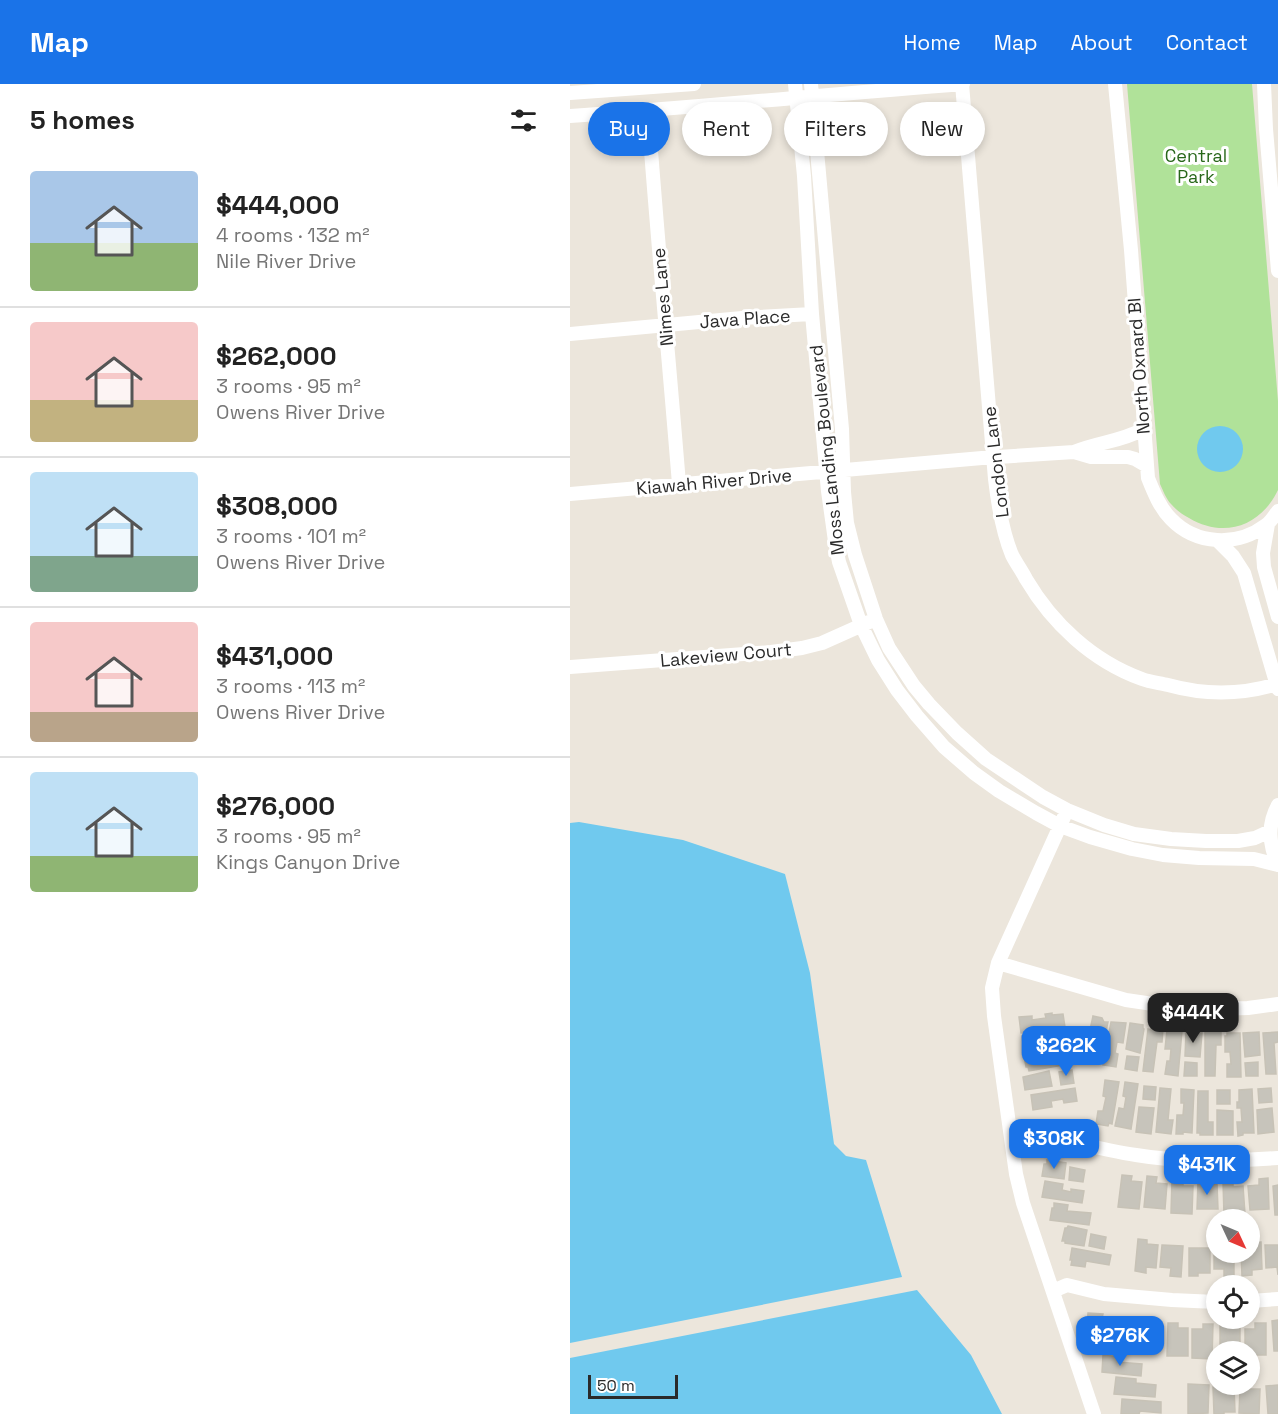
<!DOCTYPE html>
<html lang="en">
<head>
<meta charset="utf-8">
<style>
	body { margin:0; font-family:"Space Grotesk",sans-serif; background:#f2f2f2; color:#222; height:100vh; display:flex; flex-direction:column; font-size:22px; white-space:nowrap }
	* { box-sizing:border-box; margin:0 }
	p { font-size:20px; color:#767676 }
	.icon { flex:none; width:33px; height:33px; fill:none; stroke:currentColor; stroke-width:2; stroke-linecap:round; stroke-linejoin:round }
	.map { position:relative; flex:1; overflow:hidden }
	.side { display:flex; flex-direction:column; background:#fff; width:570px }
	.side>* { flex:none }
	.banner { position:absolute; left:18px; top:18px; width:570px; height:54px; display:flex; gap:12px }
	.needle { width:39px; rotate:134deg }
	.fabs { position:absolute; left:636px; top:1125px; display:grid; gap:12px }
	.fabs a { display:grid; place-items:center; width:54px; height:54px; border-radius:50%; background:#fff; box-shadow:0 3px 9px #0003; font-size:30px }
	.scale { position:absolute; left:18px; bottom:15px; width:90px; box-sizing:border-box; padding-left:6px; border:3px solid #2a2a2a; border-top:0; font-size:16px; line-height:21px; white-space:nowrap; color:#2a2a2a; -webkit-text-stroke:4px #fff; paint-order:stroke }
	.price { position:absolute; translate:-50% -51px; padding:0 14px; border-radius:12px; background:#1a73e8; color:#fff; font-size:20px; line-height:39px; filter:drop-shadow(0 2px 3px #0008) }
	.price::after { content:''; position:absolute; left:50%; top:36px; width:18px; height:14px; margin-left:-9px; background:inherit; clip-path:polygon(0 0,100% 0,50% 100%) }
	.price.on { background:#222; color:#fff }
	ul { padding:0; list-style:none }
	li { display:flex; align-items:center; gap:18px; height:150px; padding:0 30px }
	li+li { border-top:2px solid #e0e0e0 }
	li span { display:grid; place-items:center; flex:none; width:168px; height:120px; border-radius:6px; color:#555 }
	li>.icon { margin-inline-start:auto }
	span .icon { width:72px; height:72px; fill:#fffc; stroke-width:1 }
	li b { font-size:26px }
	h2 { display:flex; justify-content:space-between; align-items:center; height:72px; padding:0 30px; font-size:26px }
	.pill { padding:0 21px; border-radius:27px; background:#fff; box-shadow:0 3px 9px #0003; font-size:21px; line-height:54px }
	.pill.on { background:#1a73e8; color:#fff }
	header { display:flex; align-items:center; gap:36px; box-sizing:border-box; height:84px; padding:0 30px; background:#1a73e8; color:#fff }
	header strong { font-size:28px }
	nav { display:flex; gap:33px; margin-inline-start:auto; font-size:21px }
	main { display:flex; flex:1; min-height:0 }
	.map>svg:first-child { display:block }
	.green { fill:#b0e299 }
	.water { fill:#70c9ee }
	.building { fill:#c7c4bb; stroke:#c7c2b6; stroke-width:1.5 }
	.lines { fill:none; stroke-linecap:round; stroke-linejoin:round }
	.street { stroke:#fff; stroke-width:14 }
	.labels { text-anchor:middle; stroke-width:6; stroke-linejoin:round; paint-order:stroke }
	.park-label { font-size:18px; fill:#28671a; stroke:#fff }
	.street-label { font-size:18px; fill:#2a2a2a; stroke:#fff }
</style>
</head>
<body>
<header>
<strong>Map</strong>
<nav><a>Home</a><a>Map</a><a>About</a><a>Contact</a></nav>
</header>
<main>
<section class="side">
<h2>5 homes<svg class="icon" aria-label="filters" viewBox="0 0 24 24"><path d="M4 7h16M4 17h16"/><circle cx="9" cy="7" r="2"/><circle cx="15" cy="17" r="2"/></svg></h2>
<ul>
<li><span style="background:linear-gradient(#a9c7e8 60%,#8fb573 0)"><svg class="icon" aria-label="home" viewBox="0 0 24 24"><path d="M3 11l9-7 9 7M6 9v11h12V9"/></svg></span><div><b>$444,000</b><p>4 rooms · 132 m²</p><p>Nile River Drive</p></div></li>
<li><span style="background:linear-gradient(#f6c9c9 65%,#c2b280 0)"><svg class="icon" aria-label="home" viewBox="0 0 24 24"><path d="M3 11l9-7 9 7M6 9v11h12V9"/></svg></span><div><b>$262,000</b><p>3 rooms · 95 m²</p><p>Owens River Drive</p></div></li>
<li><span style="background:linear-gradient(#bfe0f5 70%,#7fa58c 0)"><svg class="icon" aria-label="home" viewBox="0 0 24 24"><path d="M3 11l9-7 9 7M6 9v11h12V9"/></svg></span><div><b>$308,000</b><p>3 rooms · 101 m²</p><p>Owens River Drive</p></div></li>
<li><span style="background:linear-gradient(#f6c9c9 75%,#b9a48a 0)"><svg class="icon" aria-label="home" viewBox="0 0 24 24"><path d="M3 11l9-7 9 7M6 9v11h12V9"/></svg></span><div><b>$431,000</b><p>3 rooms · 113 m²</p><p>Owens River Drive</p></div></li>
<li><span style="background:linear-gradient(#bfe0f5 70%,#8fb573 0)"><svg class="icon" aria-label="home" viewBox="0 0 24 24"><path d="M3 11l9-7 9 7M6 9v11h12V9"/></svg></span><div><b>$276,000</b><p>3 rooms · 95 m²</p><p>Kings Canyon Drive</p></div></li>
</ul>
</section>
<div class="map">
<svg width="708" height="1330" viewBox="0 0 708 1330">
	<rect width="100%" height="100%" fill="#ece6dc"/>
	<path class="green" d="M557,0h125l26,317v89c-17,36 -54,49 -89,28 -6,-3 -13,-8 -18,-14 -5,-5 -8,-14 -11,-20z"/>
	<path class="water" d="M627 365a23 23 0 1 1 46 0a23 23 0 1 1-46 0Z
		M9,738l104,18 102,34 25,99 24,171 12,12 20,4 36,117 -332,66v-520z
		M347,1206l54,65 31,59h-432v-56z"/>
	<path class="building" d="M482,929v2l11,-1 2,13 -44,6 -2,-16 13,-1v4l14,-2 -1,-4z
		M523,932l9,2 2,4h4l-9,42 -13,-3 2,-15h4l3,-15 -5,-1z
		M541,938l15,1 -3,20 -6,-1 -2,11 3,1 -2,13 -13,-2z
		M560,939l13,2v3l1,1 -4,24 -14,-4z
		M581,943l12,1 -1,14h-5l-4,30 -10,-1 5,-42 3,1z
		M496,946l1,13 -12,2 -1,-3 -12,2 1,5 -19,2 -2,-15z
		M597,946l15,1 -4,45 -13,-2 2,-13h3l1,-12h-6z
		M635,946h16v15h-5l-1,31h-10z
		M616,948l16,1 -2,24 -15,-1z
		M689,948l1,23 -15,2 -2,-24z
		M708,948v10l-4,1 2,31h-10l-3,-41z
		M657,949h13l1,44h-14v-13h4l-1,-12h-5v-16h2z
		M489,967v2l9,-1 2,12 -41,7 -1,-4h-2l-2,-11 13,-2 1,5 15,-2 -1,-5z
		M557,972l12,1 -2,14 -12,-2z
		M615,978l12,1v13h-13z
		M688,978v14h-12l-1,-13z
		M502,986l2,13 -13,2 -2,-13z
		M479,987l3,15 -27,4 -2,-13z
		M535,996l14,2 -7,42 -3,-1 -1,3 -12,-2 2,-13h5l3,-14 -3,-1z
		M555,998l13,2 -7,45 -16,-3 4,-18 5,1 2,-12 -3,-1z
		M574,1002l12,1 -1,13 -12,-1z
		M505,1004l2,13 -13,2 -1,-4 -12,2 1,6 -19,3 -2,-15z
		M590,1004l11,1 -3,31h5l-2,14 -15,-2z
		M701,1004l1,14 -13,1 -1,-14z
		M611,1005l13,1 -2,43 -9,-1v2h-7l1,-19h6l1,-12h-3z
		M682,1005l2,44h-11v2l-5,1 -1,-14h5l-1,-14h-4v-6h2v-12z
		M647,1006h13v14h-13z
		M628,1007h10v31h5v13h-13v-2h-3z
		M569,1023l15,1 -3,26 -15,-2z
		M702,1024l2,24 -16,2 -1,-24z
		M647,1026l16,1v24h-16z
		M477,1076l19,3 -2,16 -22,-3 2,-12h3z
		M500,1083l15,3 -2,12 -14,-2z
		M552,1091l10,1 -1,5 11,1 -3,27 -21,-2z
		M577,1092l10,1 -1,6 11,1 -2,25 -21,-2z
		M698,1094l1,31 -19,1 -2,-24 11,-1v-6z
		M602,1096h11v6h10l-1,28 -21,-1z
		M475,1097l18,3 -1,6 9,2v-3l13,2 -2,12 -40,-6z
		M628,1098h9v2h10l1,25h-21z
		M653,1098h10v5l10,-1 2,28 -21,1z
		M708,1101v30h-3l-2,-29z
		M484,1119l14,2 -1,6 24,2 -2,12 -39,-5 2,-12h2z
		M498,1142l19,4 -3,16 -19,-3v-2h-3l3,-13h2z
		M521,1150l15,3 -2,12 -15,-3z
		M568,1155l9,1v4l11,1 -2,23 -10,-1v6l-11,-2z
		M680,1158h11l1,27 -10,1v5l-10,1 -1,-24h9z
		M592,1161l21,1 -2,31 -11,-1 1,-8 -11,-1z
		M695,1161h13v30l-1,-8 -11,1z
		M644,1163h2v5h18v26l-10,-1v-8h-10z
		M502,1164l39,7 -2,10 -23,-4 -1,6 -14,-2 1,-5h-2z
		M619,1164h21v25h-12v3h-9z
		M518,1229l15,1 -1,4 25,2 -1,11 -39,-2z
		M708,1236v31h-4l-2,-30z
		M650,1238h10v6h10v24h-20z
		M598,1239h10v5h10v28h-21z
		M685,1239h11v32h-16v-3h-5v-23h10z
		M633,1240h10l-1,35 -20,-1v-29h11z
		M530,1252l41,3 -1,15 -41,-3z
		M533,1271l15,2 -1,5 25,2 -1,12 -39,-4z
		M546,1293l20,2v4l20,2 -1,12 -41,-3z
		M618,1300l21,1 -1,28 -20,1z
		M708,1301v29h-10l-2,-28z
		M664,1302l1,26h-11v2h-10l-1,-27z
		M670,1305h20l-1,25 -20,-1z
		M552,1315l39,3v11l-21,-2 -1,3h-18z"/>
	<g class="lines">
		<path class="street" d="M225,0l9,92 8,138 16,177 7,50 4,21 22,63 17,35 19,30 20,26 27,31 30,26 25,18 37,22 24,13 30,11 42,12 31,6 36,3 55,1 24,6
			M241,0l31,345 2,63 3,31 8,32 21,64 13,29 25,38 15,18 28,29 29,26 57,38 24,13 37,15 30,9 37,5 35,2h32l17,-3 15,-7
			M392,0l33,395c3,26 7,52 17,76 4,8 10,16 14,24 26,44 66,82 116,100 8,3 18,4 26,6 36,10 73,10 109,-1
			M545,0l16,166 17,228c6,15 12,30 23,41 25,26 66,28 95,6 5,-3 8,-9 12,-14
			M694,0l2,45 12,142
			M0,9l124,-9
			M78,27c9,124 21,249 31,373
			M0,32c131,-9 262,-22 393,-32
			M0,250l172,-16 70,-4
			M504,368c24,-10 46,-10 70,-23
			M0,410l412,-36 92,-6 17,5h37l7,2 12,7
			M698,440l-5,29 1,14 14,50
			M648,457l15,15 11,17 34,116
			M0,583l201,-15 31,-4 20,-5 47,-21
			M708,721c-11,20 -9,39 0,60
			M494,733l-66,146 -6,25 2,28 22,158 7,29 71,211
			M428,879l128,37 54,8 38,1 30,-1 30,-4
			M441,1047c22,-1 41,6 62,11 21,5 42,10 63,13 47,8 95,6 142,3
			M483,1207l14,-6 37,9 68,6 44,2
			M680,1217l28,-2"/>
	</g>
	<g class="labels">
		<g class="park-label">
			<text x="626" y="78">Central<tspan x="626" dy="21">Park</tspan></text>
		</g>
		<g class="street-label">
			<text transform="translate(93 213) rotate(-95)" y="6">Nimes Lane</text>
			<text transform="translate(175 235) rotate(-4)" y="6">Java Place</text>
			<text transform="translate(569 282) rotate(-94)" y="6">North Oxnard Bl</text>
			<text transform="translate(257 366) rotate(-96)" y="6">Moss Landing Boulevard</text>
			<text transform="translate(426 378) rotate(-97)" y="6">London Lane</text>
			<text transform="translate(144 398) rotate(-5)" y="6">Kiawah River Drive</text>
			<text transform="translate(156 571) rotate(-5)" y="6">Lakeview Court</text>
		</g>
	</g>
</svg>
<div class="fabs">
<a><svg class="needle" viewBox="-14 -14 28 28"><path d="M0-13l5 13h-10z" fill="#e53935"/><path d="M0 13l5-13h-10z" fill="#767676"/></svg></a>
<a><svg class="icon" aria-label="locate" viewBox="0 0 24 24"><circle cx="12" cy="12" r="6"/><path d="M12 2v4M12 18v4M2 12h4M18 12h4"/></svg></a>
<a><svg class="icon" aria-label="layers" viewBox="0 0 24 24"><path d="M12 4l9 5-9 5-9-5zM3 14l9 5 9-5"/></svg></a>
</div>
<div class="scale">50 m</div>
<b class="price on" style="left:623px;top:960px">$444K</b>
<b class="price" style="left:496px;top:993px">$262K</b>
<b class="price" style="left:484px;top:1086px">$308K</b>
<b class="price" style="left:637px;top:1112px">$431K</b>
<b class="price" style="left:550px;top:1283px">$276K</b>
<div class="banner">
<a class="pill on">Buy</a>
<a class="pill">Rent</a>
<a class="pill">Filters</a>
<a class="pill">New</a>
</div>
</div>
</main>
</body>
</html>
